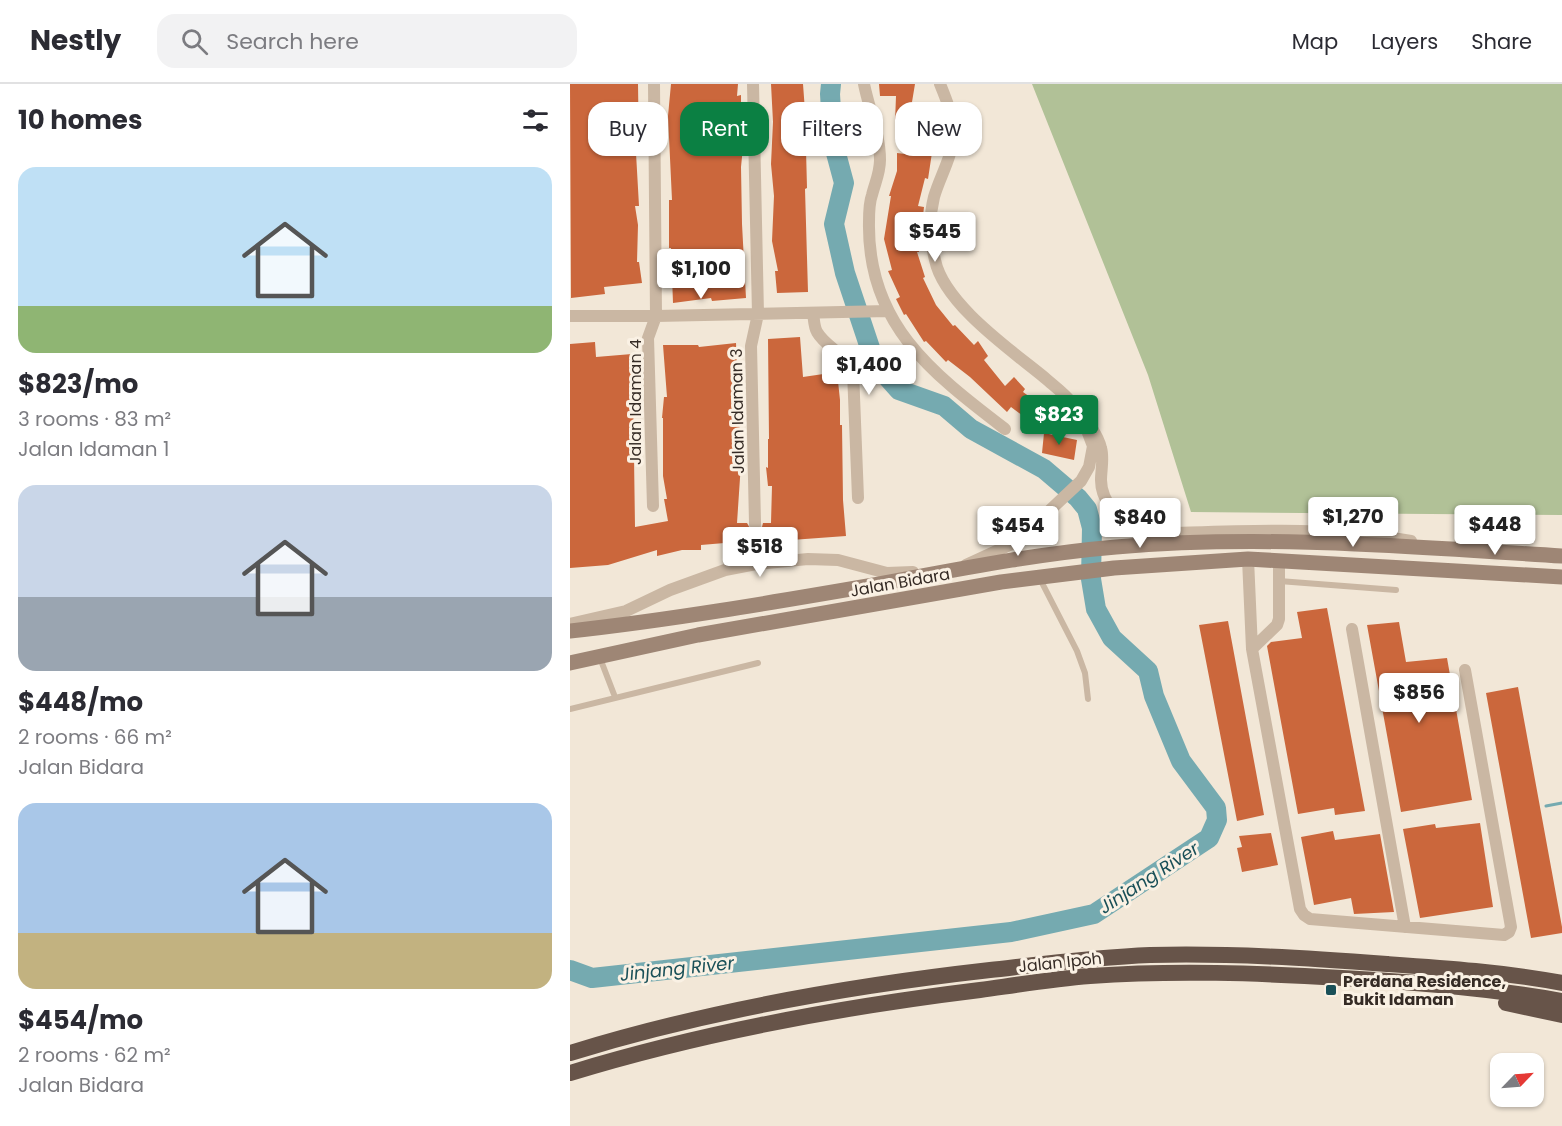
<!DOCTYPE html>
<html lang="en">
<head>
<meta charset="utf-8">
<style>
	body { margin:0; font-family:Poppins,sans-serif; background:#f2f2f3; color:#2b2b33; height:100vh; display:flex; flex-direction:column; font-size:22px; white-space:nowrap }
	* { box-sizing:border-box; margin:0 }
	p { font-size:20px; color:#7c7c81 }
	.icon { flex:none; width:33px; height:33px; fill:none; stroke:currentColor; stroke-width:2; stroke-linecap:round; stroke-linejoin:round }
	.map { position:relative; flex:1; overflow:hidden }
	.side { display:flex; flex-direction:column; background:#fff; width:570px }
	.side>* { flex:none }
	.hud { position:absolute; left:18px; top:18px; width:570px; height:54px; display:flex; gap:12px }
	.needle { width:39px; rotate:65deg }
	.tools { position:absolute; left:920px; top:969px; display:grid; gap:12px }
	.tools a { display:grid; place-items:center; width:54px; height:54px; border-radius:12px; background:#fff; box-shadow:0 2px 4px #0004; font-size:30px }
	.price { position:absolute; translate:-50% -51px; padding:0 14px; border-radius:6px; background:#fff; color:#222; font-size:20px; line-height:39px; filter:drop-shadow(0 2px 3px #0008) }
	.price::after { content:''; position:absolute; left:50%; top:36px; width:18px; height:14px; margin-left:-9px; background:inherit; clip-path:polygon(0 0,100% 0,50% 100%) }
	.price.selected { background:#0b8043; color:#fff }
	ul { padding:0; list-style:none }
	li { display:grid; align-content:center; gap:12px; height:318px; padding:0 18px }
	li span { display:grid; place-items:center; height:186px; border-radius:18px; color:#555 }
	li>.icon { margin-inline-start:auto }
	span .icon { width:108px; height:108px; fill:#fffc; stroke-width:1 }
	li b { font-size:26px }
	h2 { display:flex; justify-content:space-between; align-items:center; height:72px; padding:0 18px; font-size:26px }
	.chip { padding:0 21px; border-radius:18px; background:#fff; box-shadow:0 2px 4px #0004; font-size:21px; line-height:54px }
	.chip.selected { background:#0b8043; color:#fff }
	header { display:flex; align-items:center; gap:36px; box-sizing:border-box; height:84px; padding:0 30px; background:#fff; border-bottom:2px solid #e1e1e2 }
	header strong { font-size:28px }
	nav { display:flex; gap:33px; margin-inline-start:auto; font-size:21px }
	.search { width:420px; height:54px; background:#f2f2f3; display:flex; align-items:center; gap:15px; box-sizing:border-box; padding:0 21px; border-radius:18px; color:#7c7c81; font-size:22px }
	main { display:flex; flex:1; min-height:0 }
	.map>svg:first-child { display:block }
	.green { fill:#b1c197 }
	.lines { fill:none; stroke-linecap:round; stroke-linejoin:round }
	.stream { stroke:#75aab0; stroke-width:3 }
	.river { stroke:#75aab0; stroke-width:20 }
	.building { fill:#cb673c }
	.minor-tunnel { stroke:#ccc1b3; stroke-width:12; stroke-dasharray:12 6; stroke-linecap:butt }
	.service { stroke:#cab7a3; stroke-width:6 }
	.minor { stroke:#cab7a3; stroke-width:12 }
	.secondary { stroke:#9e8675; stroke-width:15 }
	.trunk { stroke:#675449; stroke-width:16 }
	.poi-dot { fill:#1a5058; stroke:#faf1e4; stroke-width:2 }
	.labels { text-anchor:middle; stroke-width:6; stroke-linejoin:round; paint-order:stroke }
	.street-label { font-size:16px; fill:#352b25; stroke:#faf1e4 }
	.poi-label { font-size:16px; font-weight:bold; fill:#352b25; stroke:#faf1e4; text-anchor:start }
	.water-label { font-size:18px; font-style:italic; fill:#1a5058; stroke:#faf1e4 }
</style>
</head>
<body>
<header>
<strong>Nestly</strong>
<div class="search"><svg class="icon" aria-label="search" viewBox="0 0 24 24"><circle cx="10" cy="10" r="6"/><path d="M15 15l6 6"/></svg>Search here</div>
<nav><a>Map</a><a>Layers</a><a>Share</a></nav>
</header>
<main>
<section class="side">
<h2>10 homes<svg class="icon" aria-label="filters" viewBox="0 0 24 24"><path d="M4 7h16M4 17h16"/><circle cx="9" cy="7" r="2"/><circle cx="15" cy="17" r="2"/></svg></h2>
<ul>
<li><span style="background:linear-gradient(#bfe0f5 75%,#8fb573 0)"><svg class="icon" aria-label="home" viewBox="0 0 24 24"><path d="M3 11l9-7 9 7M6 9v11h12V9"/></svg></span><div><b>$823/mo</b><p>3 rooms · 83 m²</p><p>Jalan Idaman 1</p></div></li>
<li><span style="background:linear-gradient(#c9d6e8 60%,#9aa5b1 0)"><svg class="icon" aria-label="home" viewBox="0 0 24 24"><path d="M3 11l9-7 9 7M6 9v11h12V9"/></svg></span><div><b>$448/mo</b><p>2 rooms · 66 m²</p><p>Jalan Bidara</p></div></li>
<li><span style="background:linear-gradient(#a9c7e8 70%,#c2b280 0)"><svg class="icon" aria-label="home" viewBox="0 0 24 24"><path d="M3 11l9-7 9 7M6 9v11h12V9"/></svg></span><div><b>$454/mo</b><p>2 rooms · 62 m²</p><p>Jalan Bidara</p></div></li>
</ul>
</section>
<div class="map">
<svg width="992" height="1042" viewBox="0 0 992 1042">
	<rect width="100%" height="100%" fill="#f2e7d7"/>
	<path class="green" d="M462,0h530v431l-371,-3 -43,-137z"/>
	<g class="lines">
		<path class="stream" d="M976,722l16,-3"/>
		<path class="river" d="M0,886l22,8 419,-46 83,-18 115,-76 8,-18 -1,-12 -35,-47 -27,-65 -6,-25 -36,-33 -16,-29 -5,-30 1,-51 -5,-19 -9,-11 -34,-29 -73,-40 -27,-23 -45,-16 -24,-27 -30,-90 -11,-49 10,-41 -11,-41 -3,-48 1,-10"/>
	</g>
	<path class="building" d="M0,0h68l1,68 -3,1 3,53h-4l3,19 -1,37h2l3,21 -38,4 1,7 -34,4z
		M101,0h67l-1,12 4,-1v52h2l-2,20 1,57 4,74 -34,3 -1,-3 -38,5 -2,-55h-2v-48h3l-4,-84z
		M201,0h32l2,27 2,77 -2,1 3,103 -31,1 -2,-22h3l-6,-30 2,-45 -3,-32 2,-42z
		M309,0h36l-3,18 19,1 -4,26 8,-1v18h-2l-5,33 -3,-1 -7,28 6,1 -3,26 -4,-1 2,20h-2l8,25 -2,1 13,27 17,21 2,-1 19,20 4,-4 10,15 -4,4 21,26 9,-9 11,12 -2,3 35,25 -16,13 -31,-23 -4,5 -37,-35 -22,-17 -2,2 -20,-21 -2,1 -18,-28 -2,1 -8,-16 4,-2 -12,-26 4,-1 -8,-31 7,-43h-2l8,-25v-18l8,1 -1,-33 -9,1 1,-26h-16z
		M230,253l3,40 34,-5 3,28v25h2l1,75 3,36 -82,6 -3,-6 -6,-1 -4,1 -3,5 -47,4v5h-19l-25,6v-6l-49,15 -38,3v-224l25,-2 1,15 36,-3 2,52 -1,24h2l-1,27 1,70 33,-6 -4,-22h3l-4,-23v-58h-1l2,-21h3l-4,-52h35l1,2 37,-4 5,120 -4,60h10l4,7 5,1 6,-4 1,-4h8l1,-37h-4l-2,-19 2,1v-29h1l-1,-100z
		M474,349l33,7 -3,20 -32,-7z
		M757,524l38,203 -30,4 -1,-7 -36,6 -31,-168 4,-4 31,-4 -5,-26z
		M658,537l36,194 -27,6 -38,-196z
		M829,538l7,40 41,-4 25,142 -71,12 -34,-187z
		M948,603l44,240v6l-31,5 -45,-245z
		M910,739l13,84 -73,11 -17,-89 32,-5 1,4z
		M763,747l2,9 45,-6 14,78 -40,2 -3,-16 -37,7 -13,-68z
		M701,749l7,32 -36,7 -5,-24 5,-1 -3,-11z"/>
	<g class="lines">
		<path class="minor-tunnel" d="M185,439l1,20"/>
		<path class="service" d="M469,493l38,74 8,22 3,26
			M709,497l117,9
			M30,574l15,39
			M0,625l188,-46"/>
		<path class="minor" d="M183,0l5,230 -7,32 4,177
			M294,0c5,25 16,50 16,76 0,13 -5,23 -8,35 -3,8 -3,19 -3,27 -2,102 63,151 136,207
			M370,0c7,17 14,34 13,52 -1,22 -13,40 -19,61 -5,20 -4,43 1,63 9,44 76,90 110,118 9,8 19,15 27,25 10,13 25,28 29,45 3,10 0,22 0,32 0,23 22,46 42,54 89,-2 180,-9 268,7
			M243,229c1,6 1,14 4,19 9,16 29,21 36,39l5,127
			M0,232h86l232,-5
			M83,422l-5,-168 8,-22 -2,-232
			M186,459v21
			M678,475l4,90 48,260 4,6 6,4 194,16 5,-3 2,-5 -46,-257
			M396,481l50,-23 65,-61 8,-14 4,-21 -5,-13
			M0,540l56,-13 44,-21 55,-20 31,-6 52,-5 30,1 49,13 26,-1
			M782,545l53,298
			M682,565l25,-24 2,-6v-57"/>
		<path class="secondary" d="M0,547c100,-11 199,-28 298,-45 82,-15 164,-32 248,-39 149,-13 297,0 446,9
			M0,579l128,-28 303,-53 113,-14 134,-9 314,18"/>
		<path class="trunk" d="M936,919l56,12
			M0,969c136,-42 278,-67 420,-83 53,-6 107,-13 160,-15 80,-2 158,3 237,9 58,4 117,8 175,19
			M0,989c134,-41 271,-66 410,-83 36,-5 73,-11 110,-14 84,-6 168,-3 252,2 73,4 147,10 220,23"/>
	</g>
	<rect class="poi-dot" x="755" y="900" width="12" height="12" rx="3"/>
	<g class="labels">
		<g class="street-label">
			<text transform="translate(65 318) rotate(-90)" y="6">Jalan Idaman 4</text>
			<text transform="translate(167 327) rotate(-91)" y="6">Jalan Idaman 3</text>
			<text transform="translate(330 498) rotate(-10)" y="6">Jalan Bidara</text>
			<text transform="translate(490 878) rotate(-6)" y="6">Jalan Ipoh</text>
		</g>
		<g class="poi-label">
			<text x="773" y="903">Perdana Residence,<tspan x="773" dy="18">Bukit Idaman</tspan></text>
		</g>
		<g class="water-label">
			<text transform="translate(579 794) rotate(-33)" y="6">Jinjang River</text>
			<text transform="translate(107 885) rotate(-6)" y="6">Jinjang River</text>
		</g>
	</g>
</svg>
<div class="tools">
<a><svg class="needle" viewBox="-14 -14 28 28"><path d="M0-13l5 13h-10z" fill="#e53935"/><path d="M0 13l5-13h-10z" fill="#7c7c81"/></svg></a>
</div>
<b class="price" style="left:365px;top:179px">$545</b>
<b class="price" style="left:131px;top:216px">$1,100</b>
<b class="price" style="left:299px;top:312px">$1,400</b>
<b class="price selected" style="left:489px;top:362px">$823</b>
<b class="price" style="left:783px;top:464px">$1,270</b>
<b class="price" style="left:570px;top:465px">$840</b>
<b class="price" style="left:925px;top:472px">$448</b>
<b class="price" style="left:448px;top:473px">$454</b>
<b class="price" style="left:190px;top:494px">$518</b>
<b class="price" style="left:849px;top:640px">$856</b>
<div class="hud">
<a class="chip">Buy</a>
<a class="chip selected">Rent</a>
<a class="chip">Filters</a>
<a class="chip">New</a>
</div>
</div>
</main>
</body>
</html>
